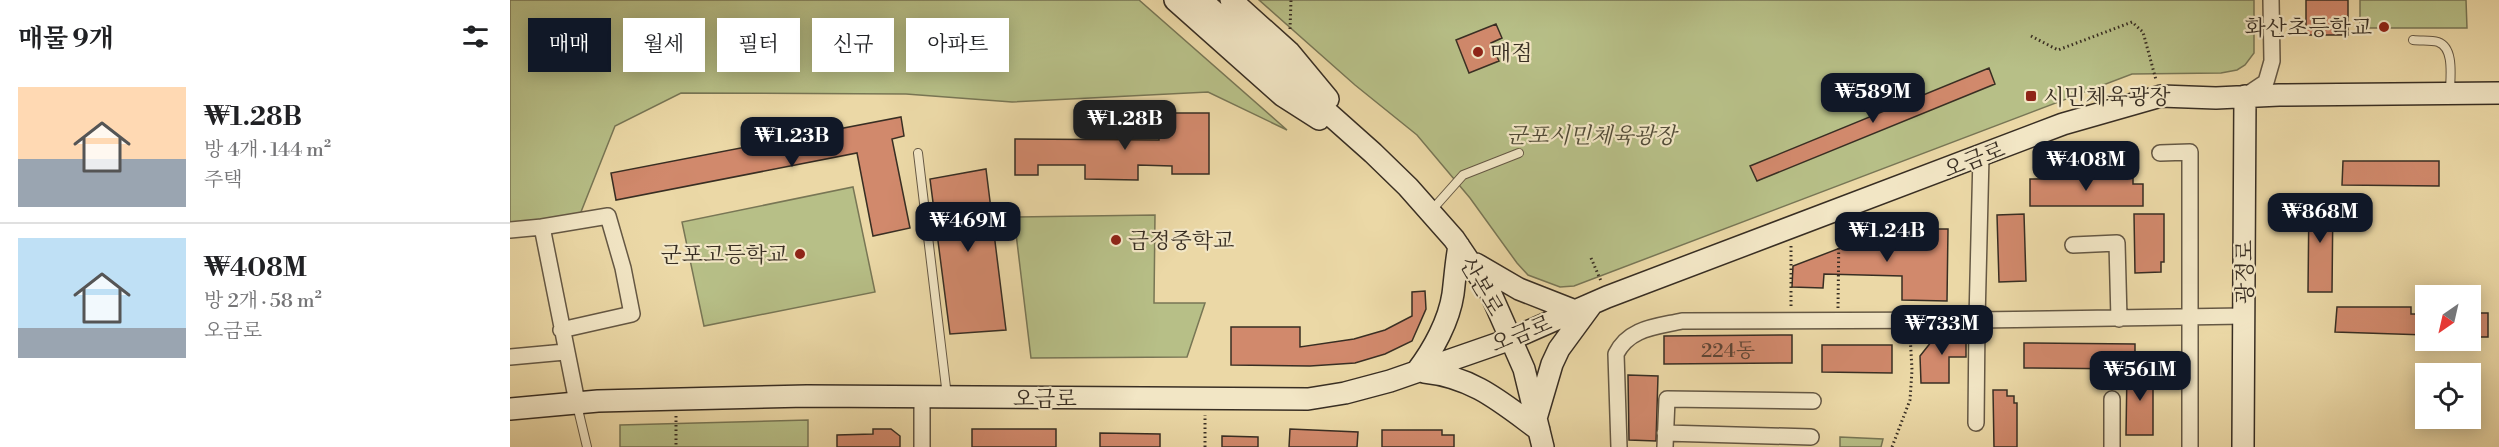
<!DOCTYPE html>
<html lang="ko">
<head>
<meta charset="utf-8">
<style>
	body { margin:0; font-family:"Libre Bodoni","Noto Serif KR",serif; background:#f6f6f6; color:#202124; height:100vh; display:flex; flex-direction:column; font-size:22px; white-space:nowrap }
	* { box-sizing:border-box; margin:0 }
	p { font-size:20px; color:#757577 }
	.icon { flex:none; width:33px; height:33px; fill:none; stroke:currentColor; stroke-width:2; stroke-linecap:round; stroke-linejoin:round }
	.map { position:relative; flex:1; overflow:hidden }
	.details { display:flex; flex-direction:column; background:#fff; width:510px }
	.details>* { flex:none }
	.top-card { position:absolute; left:18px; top:18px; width:570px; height:54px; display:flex; gap:12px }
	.needle { width:39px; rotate:214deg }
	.controls { position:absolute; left:1905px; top:285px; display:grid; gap:12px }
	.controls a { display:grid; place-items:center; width:66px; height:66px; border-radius:0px; background:#fff; box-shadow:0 3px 15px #0003; font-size:30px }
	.price { position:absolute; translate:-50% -51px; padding:0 14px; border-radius:12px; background:#111827; color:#fff; font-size:20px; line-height:39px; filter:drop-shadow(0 2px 3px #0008) }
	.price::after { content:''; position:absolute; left:50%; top:36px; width:18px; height:14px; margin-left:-9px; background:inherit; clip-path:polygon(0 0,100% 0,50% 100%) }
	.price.selected { background:#222; color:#fff }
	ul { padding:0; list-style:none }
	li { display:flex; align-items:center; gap:18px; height:150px; padding:0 18px }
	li+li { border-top:2px solid #e0e0e0 }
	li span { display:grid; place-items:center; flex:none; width:168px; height:120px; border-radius:0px; color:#555 }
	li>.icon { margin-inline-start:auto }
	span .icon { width:72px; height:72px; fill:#fffc; stroke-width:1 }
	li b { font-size:26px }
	h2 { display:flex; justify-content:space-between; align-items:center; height:72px; padding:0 18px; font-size:26px }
	.pill { padding:0 21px; border-radius:0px; background:#fff; box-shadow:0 3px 15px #0003; font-size:21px; line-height:54px }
	.pill.selected { background:#111827; color:#fff }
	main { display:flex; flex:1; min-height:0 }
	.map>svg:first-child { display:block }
	.green { fill:#b7bf87; stroke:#787655; stroke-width:1.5 }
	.building { fill:#d1896c; stroke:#382e23; stroke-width:1.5 }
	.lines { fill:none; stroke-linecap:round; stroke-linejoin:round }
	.lane-casing { stroke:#655844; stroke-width:10 }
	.street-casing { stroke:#655844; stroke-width:18 }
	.secondary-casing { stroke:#382e23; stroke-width:24 }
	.path { stroke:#382e23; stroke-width:3; stroke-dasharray:1.5 3; stroke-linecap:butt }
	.lane { stroke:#f2e6c5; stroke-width:8 }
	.street { stroke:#f2e6c5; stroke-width:15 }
	.secondary { stroke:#f2e6c5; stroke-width:21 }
	.poi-dot { fill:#8f2418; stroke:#f2e6c5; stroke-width:2 }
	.labels { text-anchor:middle; stroke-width:4.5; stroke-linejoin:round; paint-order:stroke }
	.number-label { font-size:20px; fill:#5e4535 }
	.poi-label { font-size:22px; fill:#382e23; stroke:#f2e6c5; text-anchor:start }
	.park-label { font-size:22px; font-style:italic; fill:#514b37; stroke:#f2e6c5 }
	.street-label { font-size:22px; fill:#382e23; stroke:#f2e6c5 }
</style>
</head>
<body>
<main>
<section class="details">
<h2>매물 9개<svg class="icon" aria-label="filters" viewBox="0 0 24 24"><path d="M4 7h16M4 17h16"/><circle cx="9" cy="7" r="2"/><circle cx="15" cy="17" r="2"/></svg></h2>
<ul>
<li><span style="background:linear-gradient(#ffd9b3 60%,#9aa5b1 0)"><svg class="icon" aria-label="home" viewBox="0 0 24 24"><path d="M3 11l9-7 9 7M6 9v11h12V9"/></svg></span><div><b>₩1.28B</b><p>방 4개 · 144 m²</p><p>주택</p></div></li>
<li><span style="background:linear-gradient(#bfe0f5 75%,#9aa5b1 0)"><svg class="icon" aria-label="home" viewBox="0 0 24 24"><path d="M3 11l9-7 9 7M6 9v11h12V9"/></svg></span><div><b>₩408M</b><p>방 2개 · 58 m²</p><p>오금로</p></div></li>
</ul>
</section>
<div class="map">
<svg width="1989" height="447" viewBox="0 0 1989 447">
	<rect width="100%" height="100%" fill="#ebd8a6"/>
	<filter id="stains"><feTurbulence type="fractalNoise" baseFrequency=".00333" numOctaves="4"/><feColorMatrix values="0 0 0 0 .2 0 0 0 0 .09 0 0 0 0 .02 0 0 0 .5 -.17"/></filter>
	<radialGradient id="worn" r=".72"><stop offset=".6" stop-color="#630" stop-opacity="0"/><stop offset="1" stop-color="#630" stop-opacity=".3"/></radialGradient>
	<path class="green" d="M0,0h629l148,130 -79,-38 -196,10 -106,-8 -225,-1 -66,33 -38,96 -67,4z
		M749,0h995v53l-9,12 -8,5 -16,3 -89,1 -558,212 -14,1 -32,-12 -11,-12 -47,-65 -53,-63 -62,-50z
		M1850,0h106l1,28h-107z
		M343,187l22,105 -171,34 -22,-104z
		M645,215l-1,88h51l-18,54 -156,1 -17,-141z
		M298,420v27h-188v-22z
		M1330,437l43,2 -2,8h-41z"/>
	<path class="building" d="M1796,0h42v35h-42z
		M986,24l6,14 -11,5 8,18 -30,12 -13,-33z
		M1479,68l6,16 -238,97 -7,-15z
		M650,113h49v61h-37v-8l-34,-1v15l-53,-1v-14h-47v10h-23v-36l144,1z
		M391,117l3,19 -12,3 18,89 -37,8 -16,-83 -241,47 -5,-27z
		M1833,161h96v25l-97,-1z
		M476,169l20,161 -56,4 -20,-155z
		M1623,178v6h10v22h-113v-27z
		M1799,196h24l-1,96h-24z
		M1514,214l2,67 -27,1 -2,-67z
		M1624,214h30v48h-3v10l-26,1z
		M1392,229h46l-1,72 -45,-1v-24l-78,-2 -1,14 -31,-1 1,-21 50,-19 5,-7 8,-4 16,7v-11l30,1z
		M915,291l1,18 -14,32 -27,13 -30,9 -45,3 -79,-1v-38h69v20l54,-8 31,-9 27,-14v-24z
		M1827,307h74v7h15v21l-91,-3z
		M1960,313h18v24h-18z
		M1429,332h27v25h-17v26h-28l-1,-27z
		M1282,335v28l-128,1v-28z
		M1514,343l111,1v25l-111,-1z
		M1312,345h70v28l-70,-1z
		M1617,369h26v66h-27z
		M1118,375l30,1 -2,65 -27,-1z
		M1483,390h14v6h7v7h3v44h-23z
		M363,429h18l9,7v11h-63v-12l36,-1z
		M462,429h84v18h-84z
		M780,429l68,3 -1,15h-68z
		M872,430h60v5h12v12h-72z
		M590,433l60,1v13h-60z
		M712,436l36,1v10h-36z"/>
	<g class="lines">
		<g class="lane-casing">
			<path id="lane" d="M1903,40c8,1 18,0 25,2 17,6 12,36 12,50
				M408,153l29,243
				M921,211l32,-36 56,-22
				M67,405l10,42"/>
		</g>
		<g class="street-casing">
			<path id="street" d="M1735,96l21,-14 6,-21 -1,-61
				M1650,153l30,-1v295
				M1471,156l-4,164 267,-4
				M32,227l66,-11 15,52 9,46 -71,16
				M0,230l32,-3 35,175
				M1563,245l44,-2 2,76
				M0,357l55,-5
				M1602,399v48
				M1155,433l146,4
				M412,447v-50
				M1109,447l-3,-93c13,-26 39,-27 66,-33l295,-1 -1,103
				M1155,447l2,-48 146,2"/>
		</g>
		<g class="secondary-casing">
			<path id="secondary" d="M665,0l108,96 36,23
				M691,0l172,153 35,34 46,52 36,53 34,77 19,78
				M721,0l58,52 39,47
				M966,264l43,25 56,22
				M907,371c16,-21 32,-50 36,-77 2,-16 3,-32 6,-48
				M914,372c49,5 77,30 115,58
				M0,409l88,-8 209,-5 501,3 37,-6 45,-12 121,-42 96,-42 456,-173 98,-28 55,2 63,-3 220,-2
				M1027,415l15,-51 7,-15 33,-45
				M1733,447l2,-351"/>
		</g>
		<path class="path" d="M780,29l1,-29
			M1521,36l27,14 74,-28 11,10 13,48
			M1081,258l10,23
			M1281,306v-62
			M1328,308l1,-81
			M166,416v31
			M695,447v-32
			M1382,447l18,-47 2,-30 -2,-36"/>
		<use href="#lane" class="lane"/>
		<use href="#street" class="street"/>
		<use href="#secondary" class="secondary"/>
	</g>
	<g class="poi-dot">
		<circle cx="1874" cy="27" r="6"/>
		<circle cx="968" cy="52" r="6"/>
		<rect x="1515" y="90" width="12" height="12" rx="3"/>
		<circle cx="606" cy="240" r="6"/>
		<circle cx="290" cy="254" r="6"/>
	</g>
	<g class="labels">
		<g class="number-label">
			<text x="1218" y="357">224동</text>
		</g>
		<g class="poi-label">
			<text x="1862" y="35" text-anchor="end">화산초등학교</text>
			<text x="980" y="60">매점</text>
			<text x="1533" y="104">시민체육광장</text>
			<text x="618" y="248">금정중학교</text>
			<text x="278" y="262" text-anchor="end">군포고등학교</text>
		</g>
		<g class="park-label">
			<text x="1081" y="143">군포시민체육광장</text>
		</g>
		<g class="street-label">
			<text transform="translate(1464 159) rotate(-21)" y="8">오금로</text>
			<text transform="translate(1734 272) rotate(-90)" y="8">광정로</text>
			<text transform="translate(972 286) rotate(60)" y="8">산본로</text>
			<text transform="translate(1011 333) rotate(-22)" y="8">오금로</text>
			<text x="535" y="406">오금로</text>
		</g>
	</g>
	<rect width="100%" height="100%" filter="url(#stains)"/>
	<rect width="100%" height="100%" fill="url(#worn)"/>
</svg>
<div class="controls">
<a><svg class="needle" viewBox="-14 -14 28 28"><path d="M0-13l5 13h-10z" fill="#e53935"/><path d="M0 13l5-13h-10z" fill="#757577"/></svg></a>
<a><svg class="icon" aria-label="locate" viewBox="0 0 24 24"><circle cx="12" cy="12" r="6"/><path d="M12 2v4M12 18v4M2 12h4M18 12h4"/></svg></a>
</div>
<b class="price" style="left:1363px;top:124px">₩589M</b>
<b class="price selected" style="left:615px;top:151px">₩1.28B</b>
<b class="price" style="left:282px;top:168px">₩1.23B</b>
<b class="price" style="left:1576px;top:192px">₩408M</b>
<b class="price" style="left:1810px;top:244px">₩868M</b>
<b class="price" style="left:458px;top:253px">₩469M</b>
<b class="price" style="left:1377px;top:263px">₩1.24B</b>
<b class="price" style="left:1432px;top:356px">₩733M</b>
<b class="price" style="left:1630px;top:402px">₩561M</b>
<div class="top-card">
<a class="pill selected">매매</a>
<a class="pill">월세</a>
<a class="pill">필터</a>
<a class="pill">신규</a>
<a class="pill">아파트</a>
</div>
</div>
</main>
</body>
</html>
